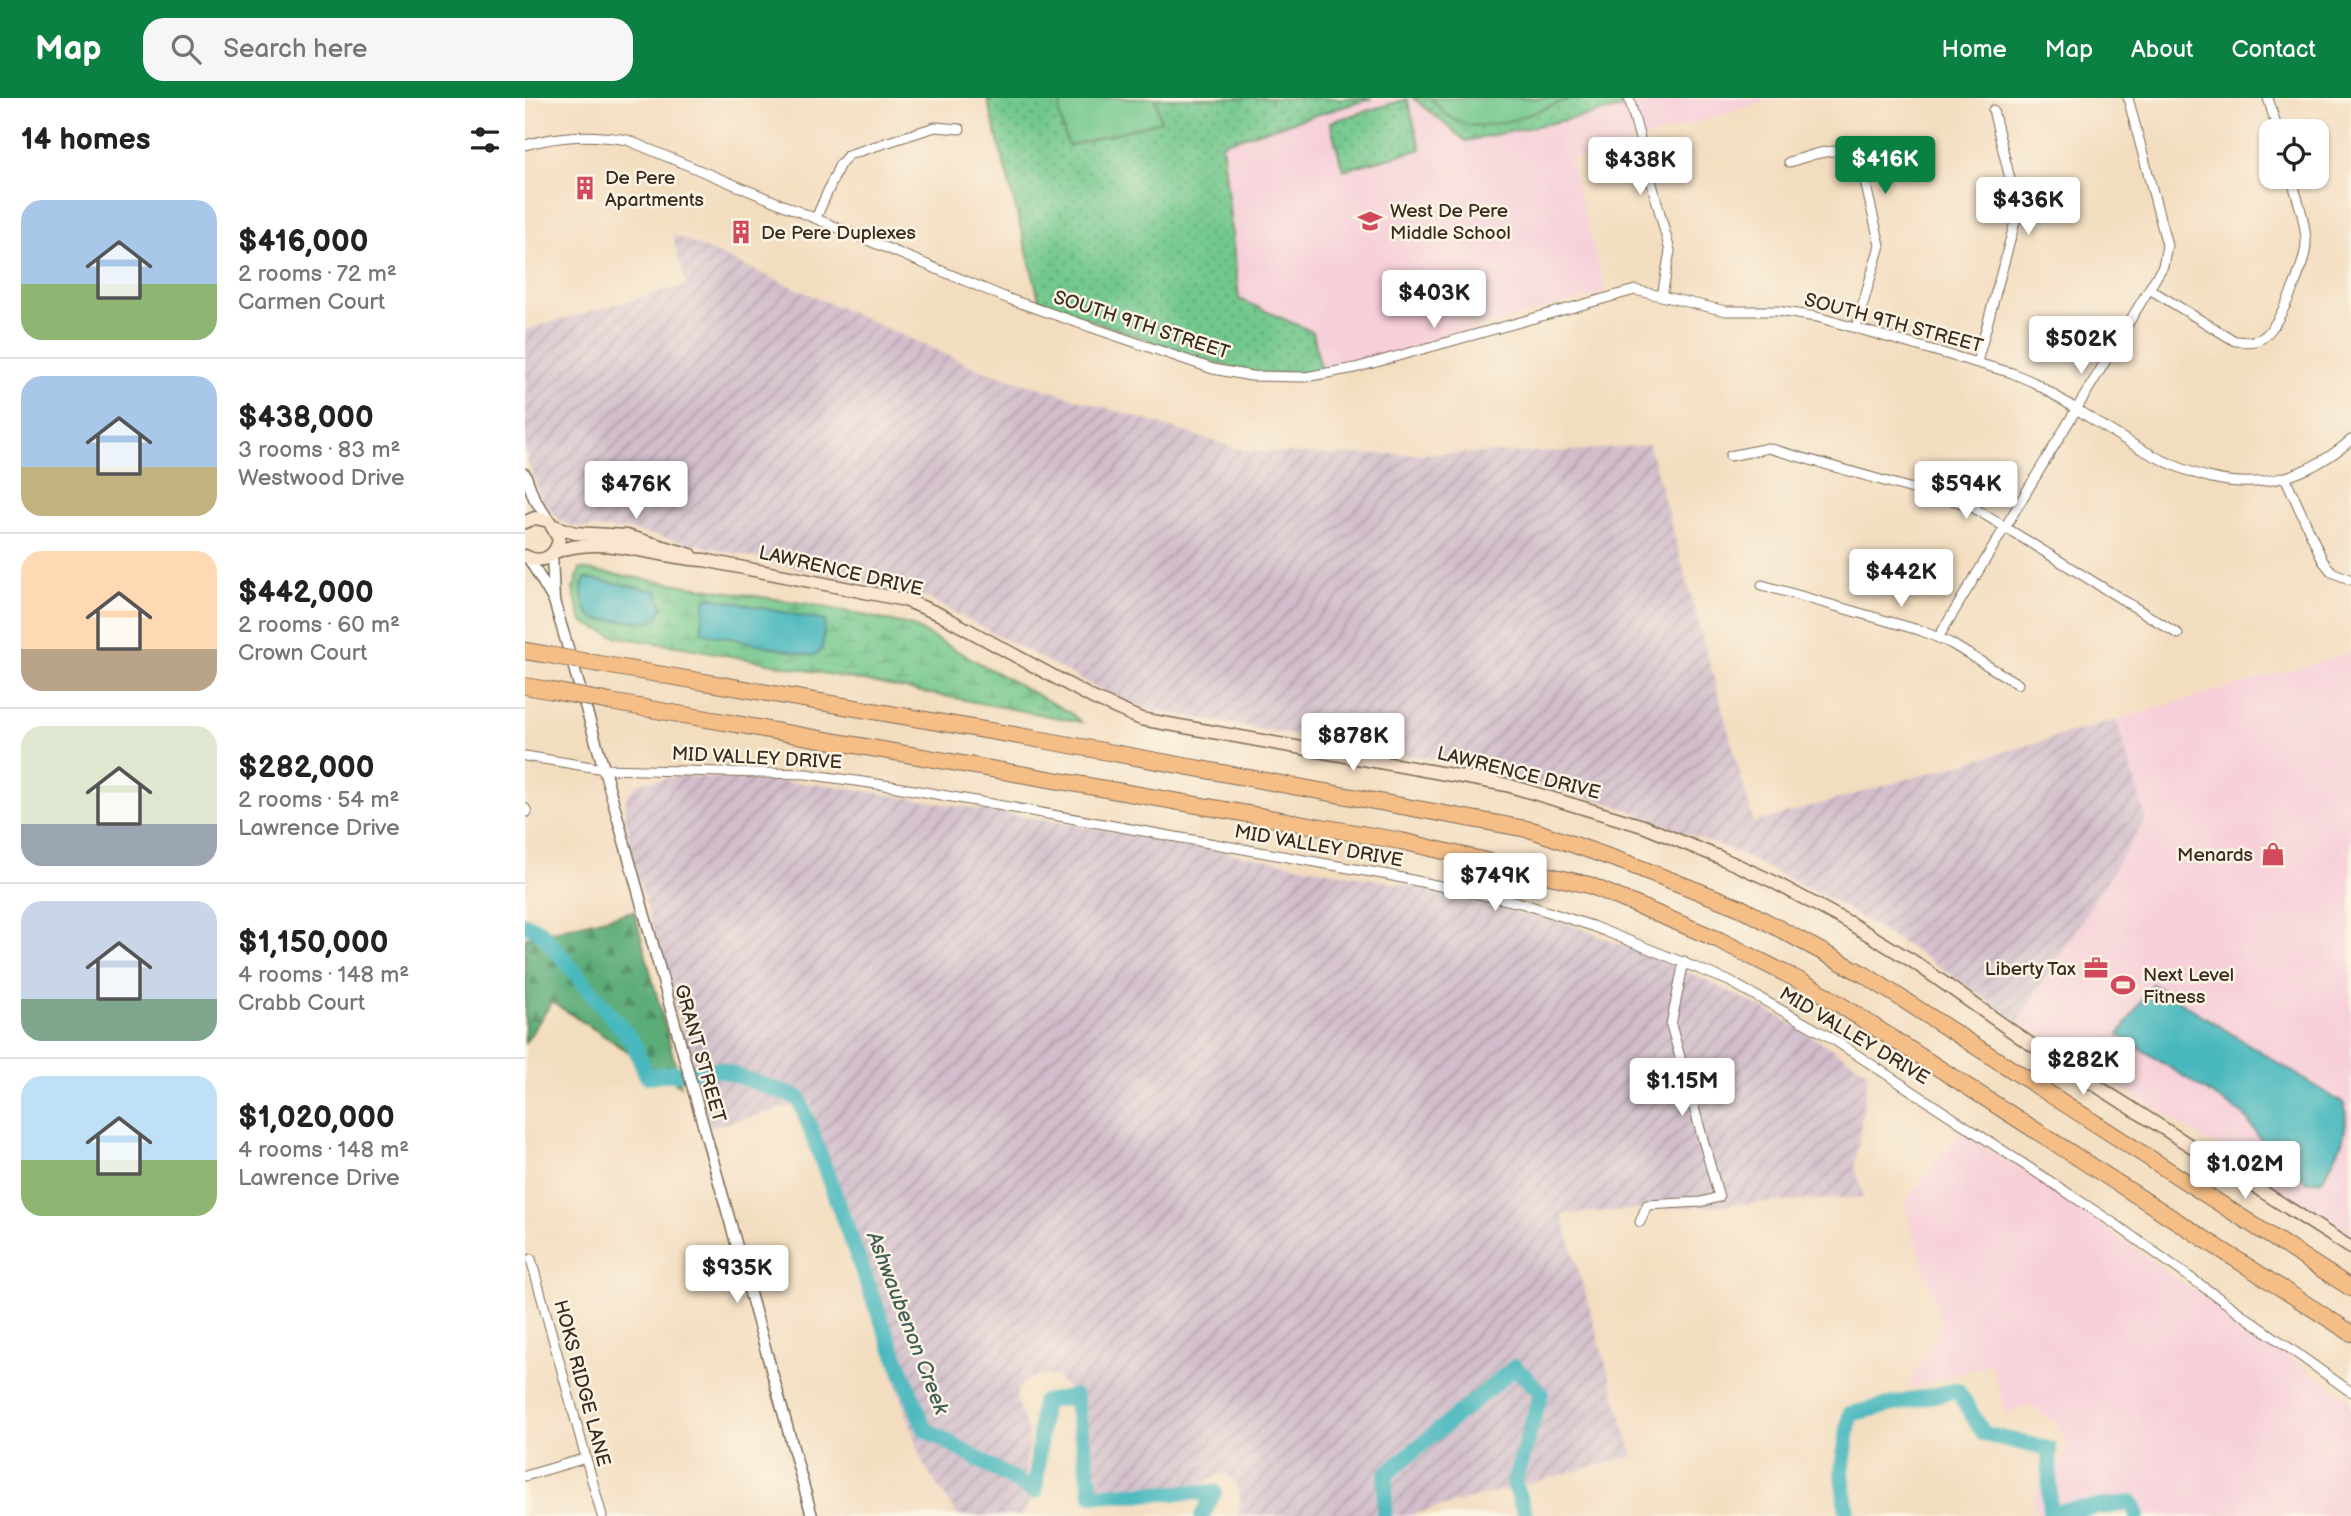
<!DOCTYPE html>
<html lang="en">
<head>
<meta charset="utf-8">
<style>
	body { margin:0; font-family:"Balsamiq Sans",sans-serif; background:#f6f6f6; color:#222; height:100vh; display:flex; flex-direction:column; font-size:26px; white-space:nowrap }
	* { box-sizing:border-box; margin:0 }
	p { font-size:23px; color:#767676 }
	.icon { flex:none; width:38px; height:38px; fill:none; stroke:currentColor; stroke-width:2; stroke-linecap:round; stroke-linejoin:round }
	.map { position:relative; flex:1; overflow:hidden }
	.side { display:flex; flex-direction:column; background:#fff; width:525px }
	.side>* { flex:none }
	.controls { position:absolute; left:1734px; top:21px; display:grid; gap:14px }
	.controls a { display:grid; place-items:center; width:70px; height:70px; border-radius:14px; background:#fff; box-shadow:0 2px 5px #0004; font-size:35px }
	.price { position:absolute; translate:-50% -60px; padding:0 16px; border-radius:7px; background:#fff; color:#222; font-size:23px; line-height:46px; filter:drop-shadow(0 2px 4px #0008) }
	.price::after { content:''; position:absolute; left:50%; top:42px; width:21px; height:16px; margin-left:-10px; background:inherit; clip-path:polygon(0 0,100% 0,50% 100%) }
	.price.current { background:#0b8043; color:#fff }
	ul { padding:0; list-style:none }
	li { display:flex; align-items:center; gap:21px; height:175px; padding:0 21px }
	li+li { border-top:2px solid #e0e0e0 }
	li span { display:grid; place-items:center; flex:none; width:196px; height:140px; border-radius:21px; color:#555 }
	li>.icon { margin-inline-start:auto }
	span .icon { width:84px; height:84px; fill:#fffc; stroke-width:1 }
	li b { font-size:30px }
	h2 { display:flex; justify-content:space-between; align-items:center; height:84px; padding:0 21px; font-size:30px }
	header { display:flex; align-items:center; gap:42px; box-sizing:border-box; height:98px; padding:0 35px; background:#0b8043; color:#fff }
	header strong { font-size:33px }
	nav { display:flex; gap:38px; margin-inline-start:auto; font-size:24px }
	.search { width:490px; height:63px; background:#f6f6f6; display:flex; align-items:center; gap:18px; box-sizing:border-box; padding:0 24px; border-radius:21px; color:#767676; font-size:26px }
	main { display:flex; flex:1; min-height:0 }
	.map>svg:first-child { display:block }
	.built { fill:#f6cfd9 }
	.industrial { fill:url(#industrial-furrows) }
	.forest { fill:url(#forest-firs); stroke:#4c6b4b; stroke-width:2 }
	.wetland { fill:url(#wetland-marsh); stroke:#567855; stroke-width:2 }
	.park { fill:url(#park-dots); stroke:#567855; stroke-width:2 }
	.pitch { fill:#71c78c; stroke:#567855; stroke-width:2 }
	.water { fill:#48b8be; stroke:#42716e; stroke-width:2 }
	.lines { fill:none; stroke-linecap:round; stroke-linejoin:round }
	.river { stroke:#48b8be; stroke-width:16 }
	.minor-casing { stroke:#7b6956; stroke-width:11 }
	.tertiary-casing { stroke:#7b6956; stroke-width:13 }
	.secondary-casing { stroke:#7b6956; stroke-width:15 }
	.motorway-casing { stroke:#7b6956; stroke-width:18 }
	.minor { stroke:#fff; stroke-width:9 }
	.tertiary { stroke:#fff; stroke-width:10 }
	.secondary { stroke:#fbe5cf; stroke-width:12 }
	.motorway { stroke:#f6be87; stroke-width:16 }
	.motorway-bridge-casing { stroke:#7b6956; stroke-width:18; stroke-linecap:butt }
	.motorway-bridge { stroke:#f6be87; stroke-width:16 }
	.labels { text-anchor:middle; stroke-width:5; stroke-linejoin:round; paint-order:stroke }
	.poi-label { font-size:19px; fill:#3b2a1e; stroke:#fcf5e5; text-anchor:start }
	.street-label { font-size:19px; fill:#3b2a1e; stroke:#fcf5e5 }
	.water-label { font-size:21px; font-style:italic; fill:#405c56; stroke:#fcf5e5 }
</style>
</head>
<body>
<header>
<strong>Map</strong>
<div class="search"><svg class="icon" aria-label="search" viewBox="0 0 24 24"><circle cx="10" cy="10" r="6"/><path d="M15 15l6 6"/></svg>Search here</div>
<nav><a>Home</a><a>Map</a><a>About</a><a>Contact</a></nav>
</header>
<main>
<section class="side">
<h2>14 homes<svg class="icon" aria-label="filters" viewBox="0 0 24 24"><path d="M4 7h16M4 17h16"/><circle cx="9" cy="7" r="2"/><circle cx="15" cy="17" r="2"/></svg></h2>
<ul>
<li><span style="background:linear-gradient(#a9c7e8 60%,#8fb573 0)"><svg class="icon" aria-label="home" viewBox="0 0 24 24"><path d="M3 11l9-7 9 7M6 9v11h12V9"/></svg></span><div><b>$416,000</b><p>2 rooms · 72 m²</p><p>Carmen Court</p></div></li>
<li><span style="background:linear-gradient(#a9c7e8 65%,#c2b280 0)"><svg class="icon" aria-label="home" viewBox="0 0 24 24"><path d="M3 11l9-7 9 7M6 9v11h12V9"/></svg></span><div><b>$438,000</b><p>3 rooms · 83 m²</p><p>Westwood Drive</p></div></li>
<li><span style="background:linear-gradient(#ffd9b3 70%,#b9a48a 0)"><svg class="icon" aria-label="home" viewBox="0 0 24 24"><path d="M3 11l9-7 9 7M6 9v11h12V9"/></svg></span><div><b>$442,000</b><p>2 rooms · 60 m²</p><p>Crown Court</p></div></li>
<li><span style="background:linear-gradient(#dfe7d0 70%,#9aa5b1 0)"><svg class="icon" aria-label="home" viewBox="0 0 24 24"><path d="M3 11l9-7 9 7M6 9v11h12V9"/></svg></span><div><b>$282,000</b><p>2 rooms · 54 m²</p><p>Lawrence Drive</p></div></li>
<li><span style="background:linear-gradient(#c9d6e8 70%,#7fa58c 0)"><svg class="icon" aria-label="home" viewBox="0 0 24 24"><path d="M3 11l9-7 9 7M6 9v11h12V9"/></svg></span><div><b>$1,150,000</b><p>4 rooms · 148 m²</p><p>Crabb Court</p></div></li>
<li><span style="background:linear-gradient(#bfe0f5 60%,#8fb573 0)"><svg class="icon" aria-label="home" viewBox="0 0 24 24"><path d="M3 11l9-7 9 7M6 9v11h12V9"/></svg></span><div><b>$1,020,000</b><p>4 rooms · 148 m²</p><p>Lawrence Drive</p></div></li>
</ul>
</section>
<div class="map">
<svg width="1826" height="1418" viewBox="0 0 1826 1418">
	<defs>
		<pattern id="industrial-furrows" width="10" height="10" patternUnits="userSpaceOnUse" patternTransform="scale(1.75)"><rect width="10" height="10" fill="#d1bdcb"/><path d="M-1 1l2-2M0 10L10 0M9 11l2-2" fill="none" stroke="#ab9aa4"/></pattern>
		<pattern id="forest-firs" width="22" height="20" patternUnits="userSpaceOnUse" patternTransform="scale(1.75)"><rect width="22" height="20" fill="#5cac78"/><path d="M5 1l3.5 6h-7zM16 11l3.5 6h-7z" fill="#4d8c62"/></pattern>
		<pattern id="wetland-marsh" width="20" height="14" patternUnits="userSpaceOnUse" patternTransform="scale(1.75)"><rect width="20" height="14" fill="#71c78c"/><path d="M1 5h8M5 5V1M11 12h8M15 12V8" fill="none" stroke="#5ea272"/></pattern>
		<pattern id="park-dots" width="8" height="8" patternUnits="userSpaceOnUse" patternTransform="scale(1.75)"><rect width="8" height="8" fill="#71c78c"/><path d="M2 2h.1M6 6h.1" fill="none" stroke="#5ea272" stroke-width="1.8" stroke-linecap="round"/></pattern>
	</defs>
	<rect width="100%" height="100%" fill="#fcf5e5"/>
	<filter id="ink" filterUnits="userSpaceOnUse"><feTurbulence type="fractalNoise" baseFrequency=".0143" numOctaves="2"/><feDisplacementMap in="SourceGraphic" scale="14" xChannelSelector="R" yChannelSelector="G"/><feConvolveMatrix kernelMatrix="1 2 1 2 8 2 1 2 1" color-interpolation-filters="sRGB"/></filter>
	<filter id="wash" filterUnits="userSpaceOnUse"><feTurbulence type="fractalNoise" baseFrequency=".00686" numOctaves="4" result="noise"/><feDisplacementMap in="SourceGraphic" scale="28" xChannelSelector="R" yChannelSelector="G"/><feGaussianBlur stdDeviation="1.57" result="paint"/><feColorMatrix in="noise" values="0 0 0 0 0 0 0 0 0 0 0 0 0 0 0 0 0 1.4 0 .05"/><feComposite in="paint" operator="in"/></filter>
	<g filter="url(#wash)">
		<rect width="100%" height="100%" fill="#f3ddbf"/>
		<path class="built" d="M849,0h39l53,43 156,-33 15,32 -67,21 36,131 -285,81 -8,-41 -74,-33 -17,-156z
			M1106,0h146l-135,41z
			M1826,555v580l-333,-212 128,-203 -30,-98z
			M1435,1034l70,43 321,226v115h-206l-7,-12 -23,-8 -72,19 -10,-6 1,-13 24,-30 10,-19 -11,-23 -25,-18 -26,7 -15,-49 -84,25 35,-65 -38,-121z"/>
		<path class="industrial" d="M147,136l307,135 267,82 85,4 226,-3 92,-7 105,378 362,-103 30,98 -128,203 -93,-64 -88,-54 -102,-51 -120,-47 -154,-41 -312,-54 -33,-12 -195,-103 -291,-65 -56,-3 -14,-7 -19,-20 -16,-47v-123l161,-45z
			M157,678l146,9 284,46 303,56 160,39 133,55 70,35 90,55 -13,96 9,30 -302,17 71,242 -227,60h-169l4,-14 -3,-12 -6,-11 -8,-6 -37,17 -93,1 -4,-4 -8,-65 -11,-30 -14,-15 -10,-1 -18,2 -12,11 -1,10 12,34 1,15 -4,19 5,33 -4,11 -4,5h-64l-35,-52 -29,-88 -34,-127 -41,-113 -8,-35 -101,26 -78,-272 -7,-42 2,-17 11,-13z"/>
		<path class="forest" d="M109,813l47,175 -129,-84 -27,41v-105z"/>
		<path class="wetland" d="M55,471l234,36 96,20 162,89 9,8 -398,-75 -66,-10 -35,-15 -9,-32z"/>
		<path class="park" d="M462,0h386l-151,45 17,156 74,33 8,41h-71l-57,-17 -153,-54z
			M888,0h206l3,10 -156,33z
			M882,1l14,50 -78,21 -13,-48z"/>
		<path class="pitch" d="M537,0h93l6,23 -93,25 -9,-32z
			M905,0h141c-26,10 -78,34 -106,26 -14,-3 -26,-16 -35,-26z"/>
		<path class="water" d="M60,480l72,13 6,16 -6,11 -8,4 -56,-3c-11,-13 -15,-26 -8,-41z
			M185,499l115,24 -3,29 -9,6 -112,-24 4,-31z
			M1627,886l192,120c7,29 -7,51 -22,76l-15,2 -44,-39 -19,-28 -125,-80z"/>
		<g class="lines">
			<path class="river" d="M0,826l16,8 92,110 14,34 72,-7 80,29 77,209 49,122 110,63 8,-90 32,-6 17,99 122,-3 -12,24
				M859,1418l2,-42 129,-107 26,26 -27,90 12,33
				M1322,1418l-5,-44 8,-58 107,-24 27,44 65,15 1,63 82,-9 5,13"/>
		</g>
	</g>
	<g filter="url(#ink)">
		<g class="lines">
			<g class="minor-casing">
				<path id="minor" d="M1104,0l41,153 -8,45
					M1743,0l10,33
					M0,47c35,-10 66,-11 102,-5l382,159 204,70 38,7 54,1 50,-9 280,-78 91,21h51l40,6 195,56 21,9c103,61 203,156 318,58
					M1264,64c26,-7 53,-22 72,3l19,80 -24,83
					M291,120l23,-52 9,-11 87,-28 25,2
					M1626,192l84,51c10,1 18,2 27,-3 17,-10 45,-76 44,-97 -1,-22 -9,-43 -15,-64
					M1452,264l41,-151 -25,-101
					M1205,358l38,-8 201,57 209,129
					M1760,379l38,84 9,11 19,8
					M1237,487l160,46 28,12 68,41
					M1413,540l225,-372 4,-21 -39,-147
					M0,658l79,13 202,5 85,12 497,89 133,28 71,23 137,55 99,55 287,188 236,168
					M0,710l2,4
					M1115,1124l7,-17 54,-3 18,-5 -48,-172 13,-64
					M6,1161l71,257
					M0,1378l61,-18"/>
			</g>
			<g class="tertiary-casing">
				<path id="tertiary" d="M0,376l9,24 15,23
					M27,456l2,47
					M4,461l25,42 50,168 208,747"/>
			</g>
			<g class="secondary-casing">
				<path id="secondary" d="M0,424l10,-4 14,3 10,18c-3,18 -18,26 -34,17
					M29,428l21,7 51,3 65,19
					M30,454c48,-19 100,6 149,8l201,40 34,14 154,84 48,21 366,66 136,41 78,32 49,22 78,42 66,40 112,79 325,207"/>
			</g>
			<g class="motorway-casing">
				<path id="motorway" d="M0,553l18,3
					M74,566l455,78 478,88 97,34 112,44 124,67 486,313
					M0,588l28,5
					M85,604l791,139 188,44 130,55 95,48 537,345"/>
			</g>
			<use href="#minor" class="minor"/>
			<use href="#tertiary" class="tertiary"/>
			<use href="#secondary" class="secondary"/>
			<use href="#motorway" class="motorway"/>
			<g class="motorway-bridge-casing">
				<path id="motorway-bridge" d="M18,556l56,10
					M28,593l57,11"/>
			</g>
			<use href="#motorway-bridge" class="motorway-bridge"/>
		</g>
	</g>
	<defs>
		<g id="building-bare" transform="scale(1.89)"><path d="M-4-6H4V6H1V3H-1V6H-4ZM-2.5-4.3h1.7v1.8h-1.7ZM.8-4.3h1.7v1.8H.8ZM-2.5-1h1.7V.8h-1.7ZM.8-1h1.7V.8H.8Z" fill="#d1495b" stroke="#fcf5e5" stroke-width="2.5" paint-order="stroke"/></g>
		<g id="school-bare" transform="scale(1.89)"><path d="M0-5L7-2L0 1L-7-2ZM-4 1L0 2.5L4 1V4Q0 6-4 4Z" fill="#d1495b" stroke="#fcf5e5" stroke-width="2.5" paint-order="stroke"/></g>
		<g id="shop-bare" transform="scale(1.89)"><path d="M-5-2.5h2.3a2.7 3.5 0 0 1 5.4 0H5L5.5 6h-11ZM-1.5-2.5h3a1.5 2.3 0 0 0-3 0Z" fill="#d1495b" stroke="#fcf5e5" stroke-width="2.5" paint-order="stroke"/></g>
		<g id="office-bare" transform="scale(1.89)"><path d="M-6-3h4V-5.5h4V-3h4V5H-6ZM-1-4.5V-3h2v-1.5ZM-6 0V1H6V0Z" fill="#d1495b" stroke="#fcf5e5" stroke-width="2.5" paint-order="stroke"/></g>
		<g id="stadium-bare" transform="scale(1.89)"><path d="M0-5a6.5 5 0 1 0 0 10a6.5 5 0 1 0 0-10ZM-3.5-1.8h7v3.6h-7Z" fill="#d1495b" stroke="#fcf5e5" stroke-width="2.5" paint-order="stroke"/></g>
	</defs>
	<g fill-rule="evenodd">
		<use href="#building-bare" x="60" y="90"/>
		<use href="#school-bare" x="845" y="123"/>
		<use href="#building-bare" x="216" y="134"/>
		<use href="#shop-bare" x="1748" y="756"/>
		<use href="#office-bare" x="1571" y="870"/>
		<use href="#stadium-bare" x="1598" y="887"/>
	</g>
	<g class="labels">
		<g class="poi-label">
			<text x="80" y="86">De Pere<tspan x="80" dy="22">Apartments</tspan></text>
			<text x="865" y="119">West De Pere<tspan x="865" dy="22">Middle School</tspan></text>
			<text x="236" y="141">De Pere Duplexes</text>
			<text x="1728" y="763" text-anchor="end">Menards</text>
			<text x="1551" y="877" text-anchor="end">Liberty Tax</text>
			<text x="1618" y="883">Next Level<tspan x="1618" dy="22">Fitness</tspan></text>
		</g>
		<g class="street-label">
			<text transform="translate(1369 224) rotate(15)" y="7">SOUTH 9TH STREET</text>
			<text transform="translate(617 226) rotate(18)" y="7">SOUTH 9TH STREET</text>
			<text transform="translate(316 472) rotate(13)" y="7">LAWRENCE DRIVE</text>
			<text transform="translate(232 659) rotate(3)" y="7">MID VALLEY DRIVE</text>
			<text transform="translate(994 674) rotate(14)" y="7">LAWRENCE DRIVE</text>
			<text transform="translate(794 747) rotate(10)" y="7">MID VALLEY DRIVE</text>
			<text transform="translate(1330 937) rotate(31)" y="7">MID VALLEY DRIVE</text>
			<text transform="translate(176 955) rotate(74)" y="7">GRANT STREET</text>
			<text transform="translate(58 1285) rotate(75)" y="7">HOKS RIDGE LANE</text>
		</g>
		<g class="water-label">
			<text transform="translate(383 1225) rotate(69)" y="7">Ashwaubenon Creek</text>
		</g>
	</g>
</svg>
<div class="controls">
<a><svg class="icon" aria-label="locate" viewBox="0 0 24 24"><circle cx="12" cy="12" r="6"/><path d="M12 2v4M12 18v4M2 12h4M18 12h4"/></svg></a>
</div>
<b class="price current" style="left:1360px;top:98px">$416K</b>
<b class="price" style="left:1115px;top:99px">$438K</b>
<b class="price" style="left:1503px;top:139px">$436K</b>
<b class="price" style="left:909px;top:232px">$403K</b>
<b class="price" style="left:1556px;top:278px">$502K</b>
<b class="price" style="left:111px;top:423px">$476K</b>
<b class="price" style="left:1441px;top:423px">$594K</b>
<b class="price" style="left:1376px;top:511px">$442K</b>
<b class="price" style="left:828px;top:675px">$878K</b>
<b class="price" style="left:970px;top:815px">$749K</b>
<b class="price" style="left:1558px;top:999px">$282K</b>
<b class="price" style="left:1157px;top:1020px">$1.15M</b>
<b class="price" style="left:1720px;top:1103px">$1.02M</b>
<b class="price" style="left:212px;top:1207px">$935K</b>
</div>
</main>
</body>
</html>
